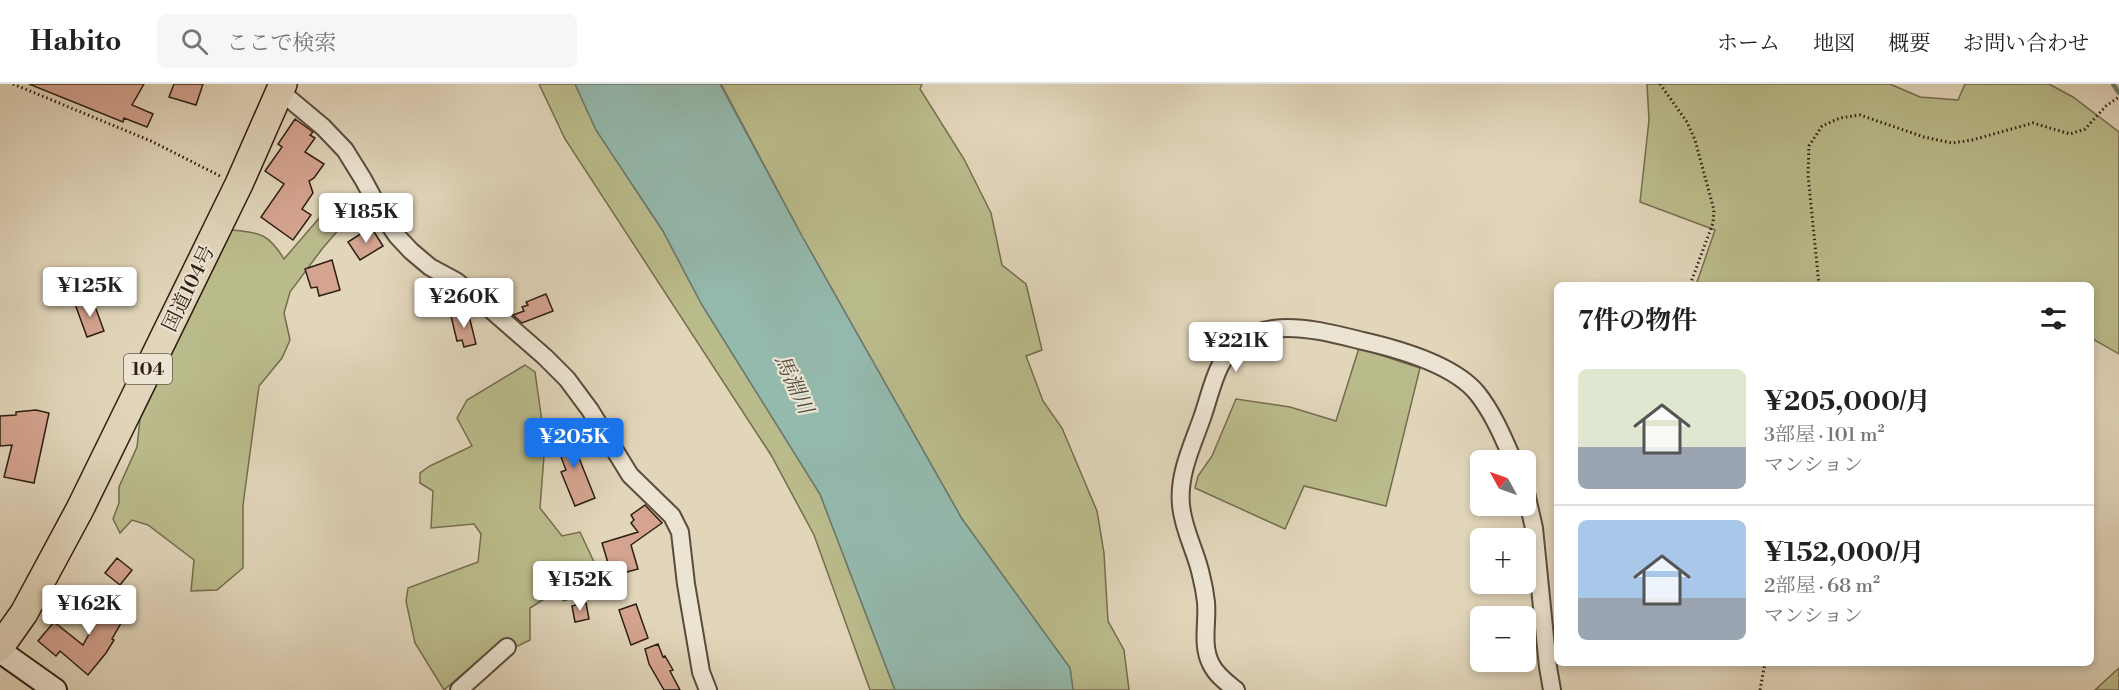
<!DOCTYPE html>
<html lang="ja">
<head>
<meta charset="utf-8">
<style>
	body { margin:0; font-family:"Libre Bodoni","Noto Serif JP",serif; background:#f6f6f6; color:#222; height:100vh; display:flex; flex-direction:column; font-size:22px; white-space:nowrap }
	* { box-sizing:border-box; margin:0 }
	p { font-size:20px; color:#767676 }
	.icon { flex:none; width:33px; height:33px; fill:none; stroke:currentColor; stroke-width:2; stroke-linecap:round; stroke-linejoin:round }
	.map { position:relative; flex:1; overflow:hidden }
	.sheet { position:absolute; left:1554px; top:198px; width:540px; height:384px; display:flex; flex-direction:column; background:#fff; border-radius:9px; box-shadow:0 3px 9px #0003 }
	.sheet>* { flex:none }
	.needle { width:39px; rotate:310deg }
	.fabs { position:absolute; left:1470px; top:366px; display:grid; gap:12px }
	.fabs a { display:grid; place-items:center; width:66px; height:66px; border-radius:9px; background:#fff; box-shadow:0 3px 9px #0003; font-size:30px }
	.price { position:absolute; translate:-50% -51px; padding:0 14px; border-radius:6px; background:#fff; color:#222; font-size:20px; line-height:39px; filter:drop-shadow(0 2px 3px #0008) }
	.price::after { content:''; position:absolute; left:50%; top:36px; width:18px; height:14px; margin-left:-9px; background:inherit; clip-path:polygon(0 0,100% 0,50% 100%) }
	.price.on { background:#1a73e8; color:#fff }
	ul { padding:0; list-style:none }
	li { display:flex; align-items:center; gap:18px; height:150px; padding:0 24px }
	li+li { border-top:2px solid #e0e0e0 }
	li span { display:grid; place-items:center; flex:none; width:168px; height:120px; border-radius:9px; color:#555 }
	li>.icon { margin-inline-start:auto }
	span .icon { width:72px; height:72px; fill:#fffc; stroke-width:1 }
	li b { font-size:26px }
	h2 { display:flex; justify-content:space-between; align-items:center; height:72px; padding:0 24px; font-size:26px }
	header { display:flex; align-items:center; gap:36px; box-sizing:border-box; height:84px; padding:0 30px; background:#fff; border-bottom:2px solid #e0e0e0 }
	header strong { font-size:28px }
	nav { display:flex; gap:33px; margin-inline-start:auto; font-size:21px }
	.search { width:420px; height:54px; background:#f6f6f6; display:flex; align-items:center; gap:15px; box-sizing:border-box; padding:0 21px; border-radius:9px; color:#767676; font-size:22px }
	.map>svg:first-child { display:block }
	.green { fill:#babb8b; stroke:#746c4f; stroke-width:1.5 }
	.water { fill:#94b9ad; stroke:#6b7b6f; stroke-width:1.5 }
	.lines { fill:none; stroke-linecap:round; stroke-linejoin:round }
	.stream { stroke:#6b7b6f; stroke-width:4.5 }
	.building { fill:#d5a490; stroke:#2e1e13; stroke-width:1.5 }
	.minor-casing { stroke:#5b4c3d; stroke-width:20 }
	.secondary-casing { stroke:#2e1e13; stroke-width:26 }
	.trunk-casing { stroke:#2e1e13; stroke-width:30 }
	.path { stroke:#2e1e13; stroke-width:3; stroke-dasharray:1.5 3; stroke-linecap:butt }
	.minor { stroke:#ece4d2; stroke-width:16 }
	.secondary { stroke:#ece4d2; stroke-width:22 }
	.trunk { stroke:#e1d5ba; stroke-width:27 }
	.labels { text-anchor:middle; stroke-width:4.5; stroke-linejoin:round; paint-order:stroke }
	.shield { fill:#ece4d2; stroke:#67594c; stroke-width:1.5 }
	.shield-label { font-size:18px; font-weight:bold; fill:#2e1e13 }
	.street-label { font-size:20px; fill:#2e1e13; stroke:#ece4d2 }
	.water-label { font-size:21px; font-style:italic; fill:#4d4c41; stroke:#ece4d2 }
</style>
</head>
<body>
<header>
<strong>Habito</strong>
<div class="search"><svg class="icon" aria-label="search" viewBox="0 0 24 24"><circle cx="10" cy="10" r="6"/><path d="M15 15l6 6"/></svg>ここで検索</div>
<nav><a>ホーム</a><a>地図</a><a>概要</a><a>お問い合わせ</a></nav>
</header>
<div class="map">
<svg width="2119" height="606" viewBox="0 0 2119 606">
	<rect width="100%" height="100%" fill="#e1d5ba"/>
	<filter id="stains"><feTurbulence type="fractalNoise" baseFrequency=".00333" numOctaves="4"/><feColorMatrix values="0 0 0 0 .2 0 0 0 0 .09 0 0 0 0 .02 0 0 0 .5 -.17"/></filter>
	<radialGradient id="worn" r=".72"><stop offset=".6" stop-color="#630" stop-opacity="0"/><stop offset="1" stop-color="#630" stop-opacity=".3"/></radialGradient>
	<path class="green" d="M539,0h36l21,46 67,101 39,74 118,189 75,196h-25l-56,-155 -43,-80 -206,-316z
		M721,0h201l-2,5 44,70 27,54 11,52 24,19 16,66 -16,6 17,45 19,27 35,83 7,42 4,68 16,29 5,40h-56l-3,-22 -108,-149 -159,-281z
		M1647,0h243l30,13 38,3 7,-16h84l24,13 46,35v222l-28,-16v-53h-395l19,-55 -75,-28 9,-82z
		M327,125l19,12 -24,28 -32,43 -6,21 6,27 -8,18 -23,28 -16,119v63l-26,22 -26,1 3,-31 -46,-35 -16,-5 -12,13 -7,-14 6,-16v-16l18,-40 3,-28 92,-189c28,3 36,3 52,29z
		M1359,264l61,20 -34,138 -82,-20 -19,43 -90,-41 3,-12 14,-20 24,-57 54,8 46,14z
		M525,281l10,7 10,71 -5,65 22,28 18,-4 14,30 8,25 -38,14 -9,-9 -25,16v32l-12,6 -15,-7 -59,51 -29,-47 -9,-42 2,-13 70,-26 3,-28 -7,-10 -43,4 2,-37 -13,-8v-10l10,-7 42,-20 -15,-28 10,-18z
		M2119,584v22h-24z"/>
	<path class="water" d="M575,0h145l83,154 159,281 108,149 3,22h-178l-75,-196 -118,-189 -39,-74 -67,-101z"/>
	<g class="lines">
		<path class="stream" d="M2113,0l6,9"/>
	</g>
	<path class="building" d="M29,0h115l-12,21 21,9 -6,13 -23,-9 -1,4z
		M174,0h29l-7,21 -27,-8z
		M295,35l18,13 -3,3 5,3 -10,14 19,12 -10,14 -5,3 4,12 -11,16 9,6 -18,25 -32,-23 23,-33 -19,-13 17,-24 -4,-3z
		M371,143l12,19 -23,14 -12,-18z
		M332,176l8,30 -21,6 -2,-9 -6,1 -6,-19z
		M546,210l7,17 -31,12 -9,-8 11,-4 -2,-4 6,-2 -2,-3z
		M92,214l12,33 -17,6 -12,-33z
		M468,228l8,32 -12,3 -2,-7 -5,1 -6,-25z
		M36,326l13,3 -15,70 -30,-6 8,-32 -12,1v-30l16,-1v-3z
		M578,347l6,14 -9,3 20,50 -20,8 -14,-34 5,-2 -11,-29z
		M645,421l17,18 -31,22 7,24 -26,7 -10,-33 36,-11 -7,-9 3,-3 -3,-5z
		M117,474l15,12 -12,15 -15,-12z
		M112,508l20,12 -20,35 2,1 -8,13 -18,22 -28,-24 -4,5 -18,-15 16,-19 29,23z
		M586,519l3,16 -14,3 -3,-16z
		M636,520l12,34 -17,7 -12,-35z
		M658,560l5,13 2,-1 8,14 -3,1 10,19h-16l-15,-26 -4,-15z"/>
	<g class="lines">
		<g class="minor-casing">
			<path id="minor" d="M280,7l43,36 22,23 18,29 19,35 15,22 14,15 19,16 26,14 34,28 55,48 22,22 23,31 40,65 42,41 8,16 6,52 15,88 7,18
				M1526,409l8,35 14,139 4,23
				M459,606l48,-43
				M1236,606c-9,-7 -20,-15 -25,-26 -10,-19 -3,-42 -5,-62 -1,-9 -3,-19 -5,-27 -5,-24 -18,-45 -20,-70 -3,-30 11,-59 21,-87 6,-17 10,-36 18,-52 29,-56 94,-37 143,-25 35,8 90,23 114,52 16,20 26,44 36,67"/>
		</g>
		<g class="secondary-casing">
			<path id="secondary" d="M0,567l55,39"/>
		</g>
		<g class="trunk-casing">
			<path id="trunk" d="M0,563l24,-34 56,-104 159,-325 44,-100"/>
		</g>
		<path class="path" d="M13,0l138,57 71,36
			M1660,0l27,38 8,18 19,70 -1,13 -23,62
			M1819,201l-11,-110 1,-29 13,-20 18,-8 20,-3 64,22 28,6 20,-3 61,-17 37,11 15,-5 21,-23 13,-9
			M1760,606l5,-27"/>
		<use href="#minor" class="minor"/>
		<use href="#secondary" class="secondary"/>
		<use href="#trunk" class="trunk"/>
	</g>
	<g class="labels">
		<rect class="shield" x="124" y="270" width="48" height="30" rx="4.5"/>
		<g class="shield-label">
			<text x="148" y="291">104</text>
		</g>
		<g class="street-label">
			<text transform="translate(188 204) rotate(-64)" y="7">国道104号</text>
		</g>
		<g class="water-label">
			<text transform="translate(794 300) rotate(65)" y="7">馬淵川</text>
		</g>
	</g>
	<rect width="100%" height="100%" filter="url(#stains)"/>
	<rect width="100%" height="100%" fill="url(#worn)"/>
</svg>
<div class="fabs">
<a><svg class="needle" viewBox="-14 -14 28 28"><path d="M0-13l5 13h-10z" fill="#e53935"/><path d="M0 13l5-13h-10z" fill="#767676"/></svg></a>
<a>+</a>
<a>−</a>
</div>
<b class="price" style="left:366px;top:160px">¥185K</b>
<b class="price" style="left:90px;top:234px">¥125K</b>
<b class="price" style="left:464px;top:245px">¥260K</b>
<b class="price" style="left:1236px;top:289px">¥221K</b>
<b class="price on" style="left:574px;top:385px">¥205K</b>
<b class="price" style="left:580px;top:528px">¥152K</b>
<b class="price" style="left:89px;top:552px">¥162K</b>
<section class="sheet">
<h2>7件の物件<svg class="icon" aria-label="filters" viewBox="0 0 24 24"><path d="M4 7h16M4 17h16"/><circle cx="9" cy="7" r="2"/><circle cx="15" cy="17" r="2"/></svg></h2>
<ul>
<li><span style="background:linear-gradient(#dfe7d0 65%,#9aa5b1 0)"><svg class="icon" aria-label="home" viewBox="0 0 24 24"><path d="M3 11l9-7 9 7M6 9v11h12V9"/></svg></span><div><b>¥205,000/月</b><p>3部屋 · 101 m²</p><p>マンション</p></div></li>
<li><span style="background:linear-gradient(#a9c7e8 65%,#9aa5b1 0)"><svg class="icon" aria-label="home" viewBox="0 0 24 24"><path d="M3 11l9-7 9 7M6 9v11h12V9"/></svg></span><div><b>¥152,000/月</b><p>2部屋 · 68 m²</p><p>マンション</p></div></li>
</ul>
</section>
</div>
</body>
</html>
